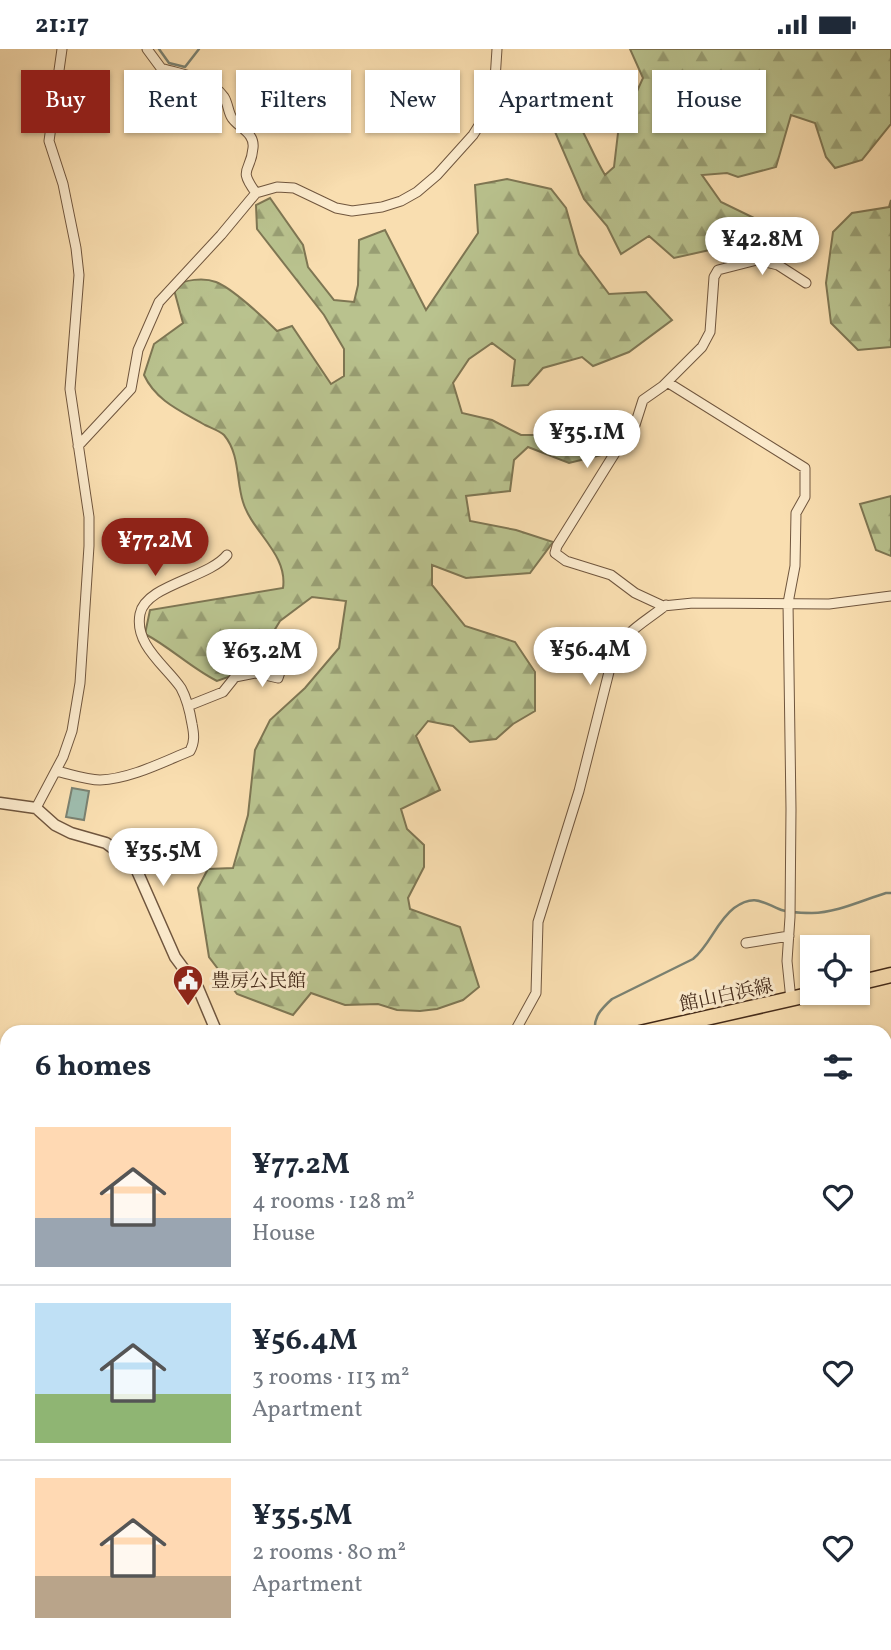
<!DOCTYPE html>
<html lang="en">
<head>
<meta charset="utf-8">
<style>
	body { margin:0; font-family:Vollkorn,"Noto Serif JP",serif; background:#f6f6f7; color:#1f2937; height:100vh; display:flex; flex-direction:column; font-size:26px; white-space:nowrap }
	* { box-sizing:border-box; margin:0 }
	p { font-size:23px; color:#747a83 }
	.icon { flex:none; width:38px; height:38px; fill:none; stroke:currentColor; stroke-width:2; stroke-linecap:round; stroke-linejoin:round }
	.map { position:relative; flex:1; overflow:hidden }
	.sheet { position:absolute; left:0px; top:976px; width:892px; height:625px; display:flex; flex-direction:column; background:#fff; border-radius:21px 21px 0 0; box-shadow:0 2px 5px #0004 }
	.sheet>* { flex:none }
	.top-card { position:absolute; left:21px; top:21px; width:850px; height:63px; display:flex; gap:14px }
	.buttons { position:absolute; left:800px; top:886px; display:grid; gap:14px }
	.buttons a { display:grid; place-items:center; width:70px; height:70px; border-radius:0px; background:#fff; box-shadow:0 2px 5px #0004; font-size:35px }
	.price { position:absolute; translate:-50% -60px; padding:0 16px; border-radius:24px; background:#fff; color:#222; font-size:23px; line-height:46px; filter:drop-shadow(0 2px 4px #0008) }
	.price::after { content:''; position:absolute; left:50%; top:42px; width:21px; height:16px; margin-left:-10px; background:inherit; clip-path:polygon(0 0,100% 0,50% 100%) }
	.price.active { background:#8f2418; color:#fff }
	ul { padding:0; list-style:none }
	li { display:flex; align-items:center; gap:21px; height:175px; padding:0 35px }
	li+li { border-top:2px solid #e0e1e3 }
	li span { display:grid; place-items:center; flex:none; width:196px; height:140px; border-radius:0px; color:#555 }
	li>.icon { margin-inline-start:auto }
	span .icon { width:84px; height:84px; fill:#fffc; stroke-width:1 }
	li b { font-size:30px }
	h2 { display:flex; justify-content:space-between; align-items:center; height:84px; padding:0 35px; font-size:30px }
	.pill { padding:0 24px; border-radius:0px; background:#fff; box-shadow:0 2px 5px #0004; font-size:24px; line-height:63px }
	.pill.active { background:#8f2418; color:#fff }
	.status { display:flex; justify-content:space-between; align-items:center; height:49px; padding:0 35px; background:#fff; direction:ltr }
	.status svg { height:19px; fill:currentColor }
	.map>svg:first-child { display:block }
	.forest { fill:url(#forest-firs); stroke:#7e7653; stroke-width:2 }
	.water { fill:#9ebcad; stroke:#7a8171; stroke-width:2 }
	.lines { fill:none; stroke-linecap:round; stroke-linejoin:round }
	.stream { stroke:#7a8171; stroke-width:2.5 }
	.river { stroke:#9ebcad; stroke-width:14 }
	.minor-casing { stroke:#70563e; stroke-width:11 }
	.tertiary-casing { stroke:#70563e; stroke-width:13 }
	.primary-casing { stroke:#432918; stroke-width:17 }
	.minor { stroke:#fbeacc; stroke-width:9 }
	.tertiary { stroke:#fbeacc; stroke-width:10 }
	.primary { stroke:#f9deb0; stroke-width:14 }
	.labels { text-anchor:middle; stroke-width:6; stroke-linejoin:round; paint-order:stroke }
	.poi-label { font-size:19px; fill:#432918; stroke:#fbeacc; text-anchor:start }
	.street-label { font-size:19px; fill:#432918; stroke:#fbeacc }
</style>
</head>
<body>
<div class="status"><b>21:17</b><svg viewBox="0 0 49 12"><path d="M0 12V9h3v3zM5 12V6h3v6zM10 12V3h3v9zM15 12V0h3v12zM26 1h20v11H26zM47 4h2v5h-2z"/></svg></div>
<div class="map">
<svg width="891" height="1601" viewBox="0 0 891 1601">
	<defs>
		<pattern id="forest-firs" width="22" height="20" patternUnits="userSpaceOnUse" patternTransform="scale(1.75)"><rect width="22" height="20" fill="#b9c28e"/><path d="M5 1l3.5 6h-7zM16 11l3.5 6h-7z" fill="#989e73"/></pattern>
	</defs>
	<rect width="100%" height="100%" fill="#f9deb0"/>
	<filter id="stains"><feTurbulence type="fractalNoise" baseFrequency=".00286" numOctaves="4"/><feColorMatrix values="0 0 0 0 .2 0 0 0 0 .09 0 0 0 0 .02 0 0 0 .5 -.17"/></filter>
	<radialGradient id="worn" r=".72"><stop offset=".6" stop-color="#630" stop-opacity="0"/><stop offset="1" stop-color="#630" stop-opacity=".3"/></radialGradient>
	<path class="forest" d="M630,0h261v75l-29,36 -27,8 -9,-11 -11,-34 -24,-8 -15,52 -38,10 -11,-4 -25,2 19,27 33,16 3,32 -33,13 -1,-16 -49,11 -25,-22 -28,18 -14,-28 -23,-27 -54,-125c43,18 53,64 75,101l9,-8 4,-34 25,-55z
		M507,130l44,10 15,19 13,46 30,40 37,-2 26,28 -43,32 -36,14 -11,-9 -39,11 -15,17 -16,1 3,-26 -23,-17 -23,16 -16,24 9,30 30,7 29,15h87l7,7 -14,13 -32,8 -41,-16 -14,13 -4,31 -44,5 4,25 46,9 37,12 -23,31 -64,5 -34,-13v20l33,41 50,16 20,30v39l-22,13 -17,15 -26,3 -17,-16 -25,-5 -12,15 24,54 -39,19 6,20 17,16v22l-16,31 2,11 50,18 19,60 -16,13 -26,9 -17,2 -23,-1 -19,-6 -33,1 -34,-12 -18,22 -56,-21 -28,-37 -11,-69 10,-19 25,-1 15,-53 7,-65 15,-30 35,-32 34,-40 7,-47 -34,-4 -32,24 -29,48 -34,12c-26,-13 -47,-34 -72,-47l5,-24 133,-22c5,-34 -31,-56 -40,-86 -7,-22 -3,-48 -19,-67 -4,-4 -13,-7 -19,-10 -24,-14 -49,-24 -61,-50l10,-31 29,-21 -10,-37c12,-6 30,-9 43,-4 16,6 48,36 61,49l15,-5 39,58 13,-8v-27l-20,-34 -67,-86 -1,-24 14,-7 33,47 5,22 26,33 20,2 4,-17 1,-45 26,-10 41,80 52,-77 -3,-48z
		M891,151v147l-33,3 -27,-27 -5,-40 7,-51 19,-19 37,-6z
		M891,447v60l-15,-6 -16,-46z
		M886,1467l5,7v127h-208l-6,-7h209z"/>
	<path class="water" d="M72,739l17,3 -5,29 -18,-3z"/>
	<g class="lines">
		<path class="stream" d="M159,0l10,14 16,4 14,-18
			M595,984c-2,-16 6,-24 17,-34l81,-40c17,-14 23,-37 41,-51 20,-14 28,-6 45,1 9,4 23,4 33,4 24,0 51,-13 74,-20h5
			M886,1378l5,6"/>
		<path class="river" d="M0,1018l7,13"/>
		<g class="minor-casing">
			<path id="minor" d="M147,0l14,19c21,7 49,9 63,29 4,6 4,15 8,21 7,10 23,15 21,30 -2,25 -16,19 3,45
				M806,234l-28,-18 -21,-5 -39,10 -4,7 -4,55 -8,15 -39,39 -20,14 -8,25 -17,23 -61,98 -2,7 11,8 45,14 24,18 28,13 30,-3 136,1 62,-8
				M667,333l138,86v29l-9,16 -1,53 -7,37 3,206 -1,108 -3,44 4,39
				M78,397l53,-57 7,-39 21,-48 62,-67 35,-42 21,-6 17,1 42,20 16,3 30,-4 19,-6 16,-9 20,-17 36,-40 12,-19 9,-21 3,-46
				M188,657l35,-14 12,-15 21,-4 22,5 14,-41
				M56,722c14,3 30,9 44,9 30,-1 63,-18 90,-29 5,-9 4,-17 2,-27 -2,-12 -5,-25 -11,-36 -15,-22 -47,-43 -41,-74 5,-29 69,-36 87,-59
				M36,759l27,-51 9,-26 8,-48 9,-137v-29l-19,-128 9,-114 -3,-27 -13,-64 -14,-43 13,-92
				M746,894l43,-7
				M514,984l22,-40 2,-71 41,-131 33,-131c10,-28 32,-37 54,-55
				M0,1365l7,1
				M886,1388l5,6"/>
		</g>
		<g class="tertiary-casing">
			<path id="tertiary" d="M0,754l36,5 19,17 16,8 35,10 28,21 41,93 23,31 19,45"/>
		</g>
		<g class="primary-casing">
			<path id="primary" d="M858,934l33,-8
				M640,984l181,-41
				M0,1504l7,-5"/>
		</g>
		<use href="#minor" class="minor"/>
		<use href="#tertiary" class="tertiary"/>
		<use href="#primary" class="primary"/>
	</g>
	<defs>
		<g id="civic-pin" transform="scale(1.575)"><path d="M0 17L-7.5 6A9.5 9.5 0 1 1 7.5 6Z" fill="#8f2418" stroke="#fbeacc"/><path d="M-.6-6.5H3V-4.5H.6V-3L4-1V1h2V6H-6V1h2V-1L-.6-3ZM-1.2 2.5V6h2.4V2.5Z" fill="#fff"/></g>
	</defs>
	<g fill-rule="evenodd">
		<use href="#civic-pin" x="188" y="931"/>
	</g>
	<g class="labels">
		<g class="poi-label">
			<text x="211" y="938">豊房公民館</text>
		</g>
		<g class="street-label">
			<text transform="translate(726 945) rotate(-12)" y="7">館山白浜線</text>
		</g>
	</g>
	<rect width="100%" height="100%" filter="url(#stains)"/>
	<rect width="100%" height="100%" fill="url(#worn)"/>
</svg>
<div class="buttons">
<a><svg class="icon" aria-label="locate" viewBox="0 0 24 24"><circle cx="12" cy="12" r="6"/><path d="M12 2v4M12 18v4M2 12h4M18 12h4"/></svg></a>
</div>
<b class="price" style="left:762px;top:228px">¥42.8M</b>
<b class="price" style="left:587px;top:421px">¥35.1M</b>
<b class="price active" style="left:155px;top:529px">¥77.2M</b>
<b class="price" style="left:590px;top:638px">¥56.4M</b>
<b class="price" style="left:262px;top:640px">¥63.2M</b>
<b class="price" style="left:163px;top:839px">¥35.5M</b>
<div class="top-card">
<a class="pill active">Buy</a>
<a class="pill">Rent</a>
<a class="pill">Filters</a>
<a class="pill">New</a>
<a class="pill">Apartment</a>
<a class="pill">House</a>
</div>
<section class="sheet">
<h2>6 homes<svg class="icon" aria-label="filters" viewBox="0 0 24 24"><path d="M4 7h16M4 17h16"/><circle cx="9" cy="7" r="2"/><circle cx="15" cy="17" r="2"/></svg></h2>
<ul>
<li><span style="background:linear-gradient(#ffd9b3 65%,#9aa5b1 0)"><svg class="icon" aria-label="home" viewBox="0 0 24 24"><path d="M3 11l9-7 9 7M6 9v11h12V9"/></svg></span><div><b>¥77.2M</b><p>4 rooms · 128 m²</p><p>House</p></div><svg class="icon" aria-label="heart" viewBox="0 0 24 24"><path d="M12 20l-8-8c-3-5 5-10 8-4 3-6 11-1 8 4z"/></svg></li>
<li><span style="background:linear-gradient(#bfe0f5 65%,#8fb573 0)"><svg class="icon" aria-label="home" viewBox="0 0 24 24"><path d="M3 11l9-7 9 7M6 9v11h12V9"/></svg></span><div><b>¥56.4M</b><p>3 rooms · 113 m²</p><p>Apartment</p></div><svg class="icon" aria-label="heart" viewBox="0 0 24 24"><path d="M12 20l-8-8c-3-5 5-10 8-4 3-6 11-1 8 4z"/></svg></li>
<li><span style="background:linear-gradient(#ffd9b3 70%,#b9a48a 0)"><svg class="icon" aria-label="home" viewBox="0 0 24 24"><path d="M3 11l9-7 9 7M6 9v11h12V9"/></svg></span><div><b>¥35.5M</b><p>2 rooms · 80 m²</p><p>Apartment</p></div><svg class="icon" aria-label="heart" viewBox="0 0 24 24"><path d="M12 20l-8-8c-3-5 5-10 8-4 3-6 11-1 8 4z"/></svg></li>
</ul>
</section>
</div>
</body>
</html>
